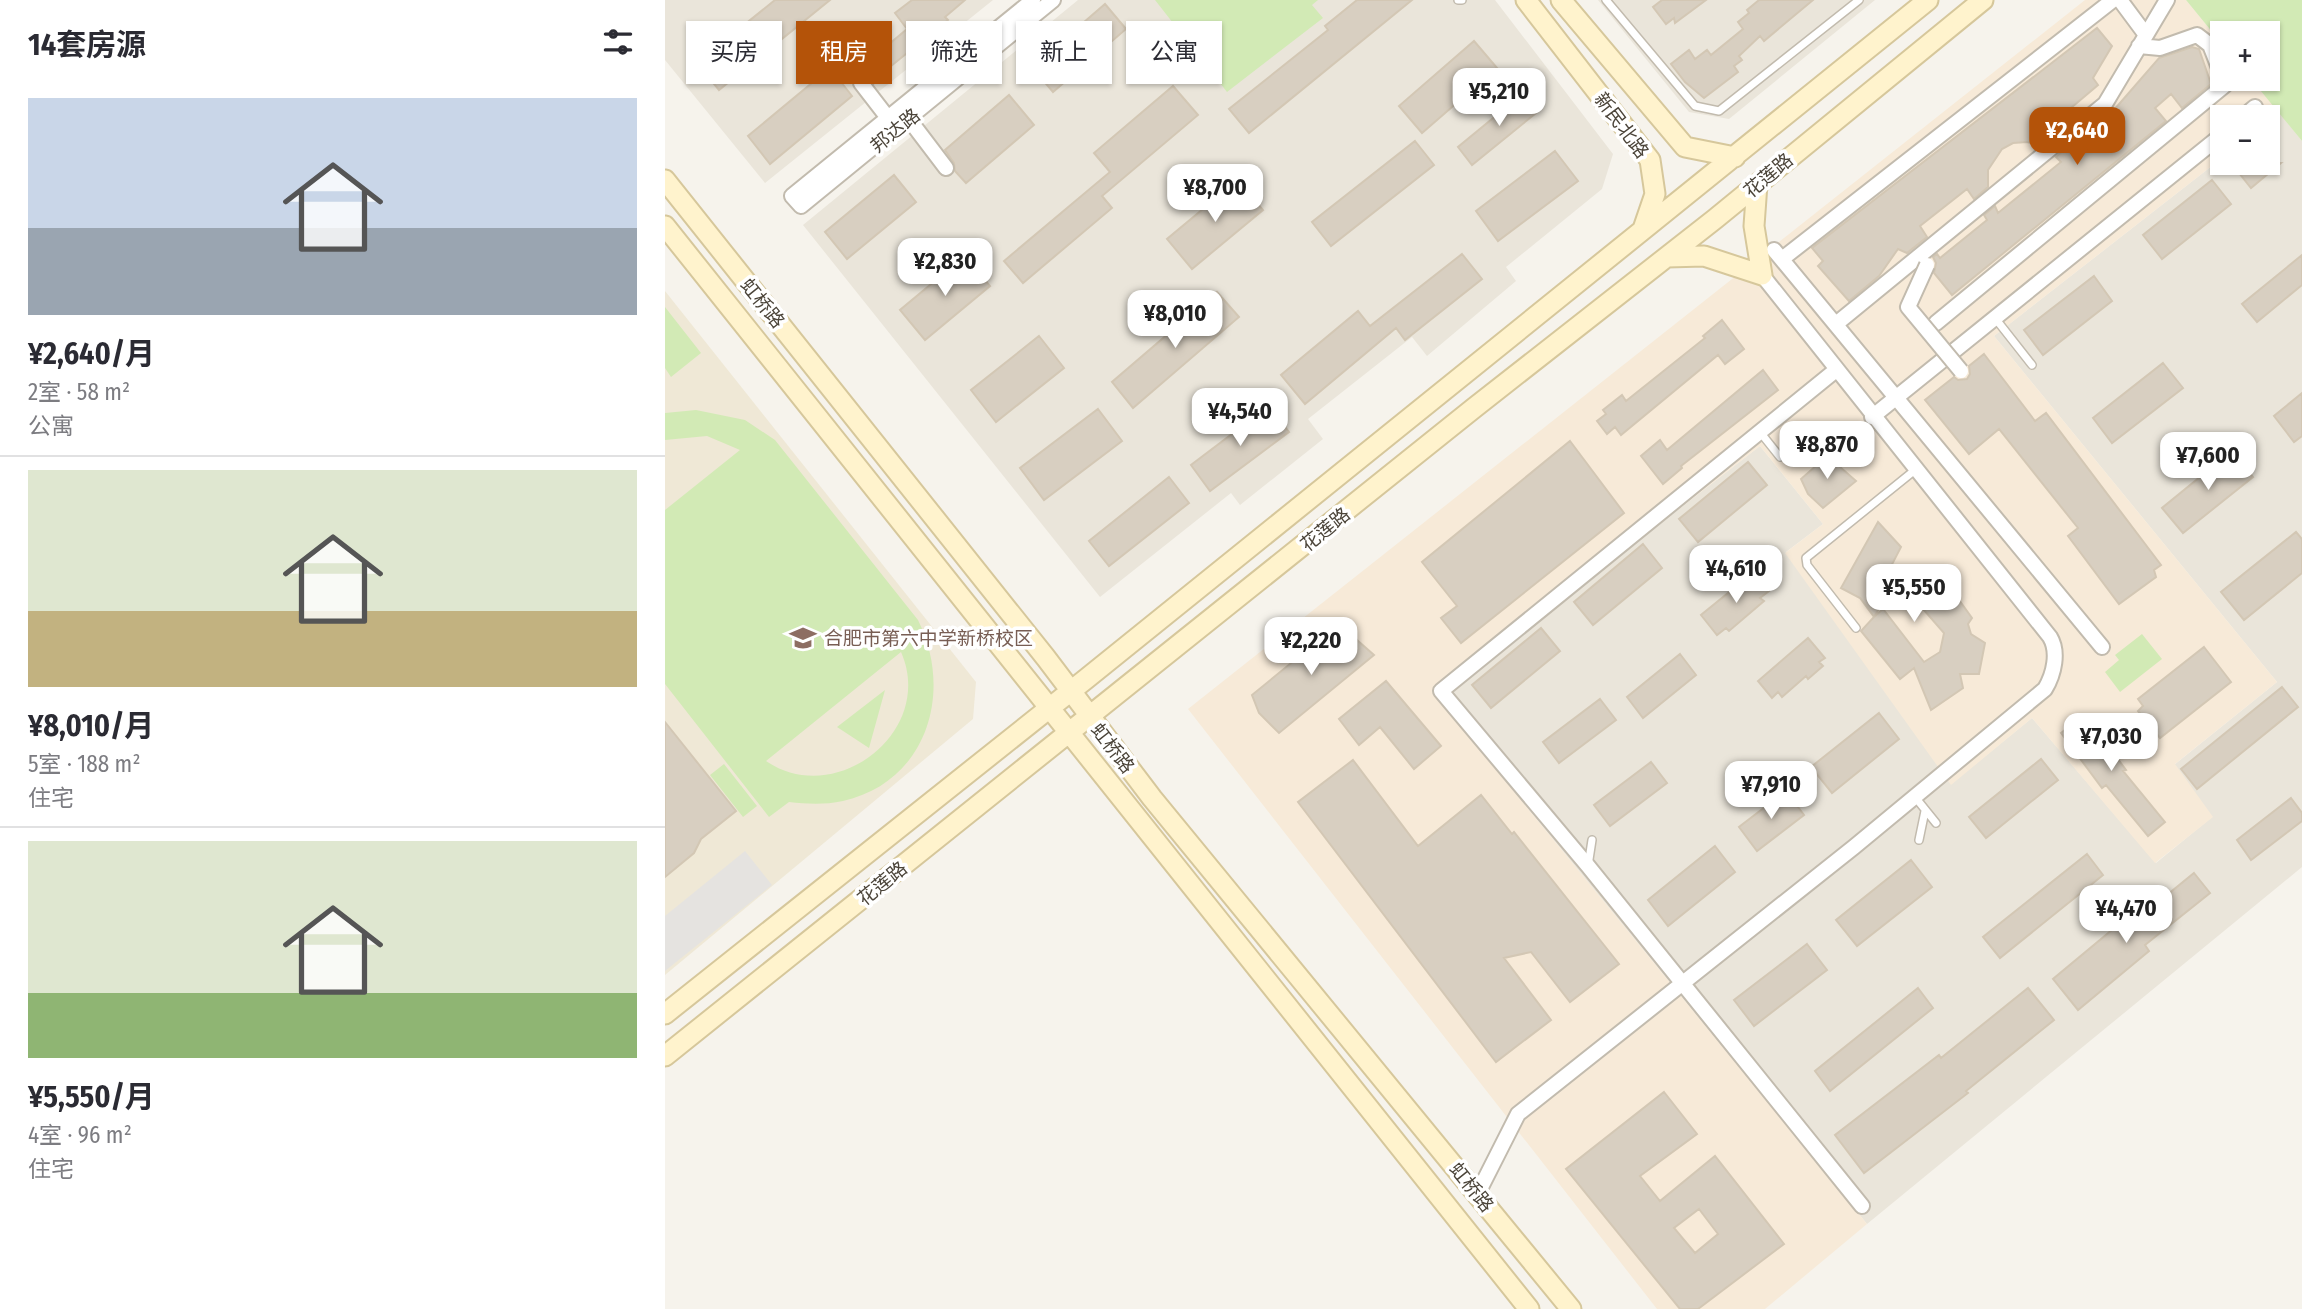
<!DOCTYPE html>
<html lang="zh">
<head>
<meta charset="utf-8">
<style>
	body { margin:0; font-family:"Fira Sans Condensed","Noto Sans SC",sans-serif; background:#f7f7f7; color:#2b2b33; height:100vh; display:flex; flex-direction:column; font-size:26px; white-space:nowrap }
	* { box-sizing:border-box; margin:0 }
	p { font-size:23px; color:#7c7c81 }
	.icon { flex:none; width:38px; height:38px; fill:none; stroke:currentColor; stroke-width:2; stroke-linecap:round; stroke-linejoin:round }
	.map { position:relative; flex:1; overflow:hidden }
	.drawer { display:flex; flex-direction:column; background:#fff; width:665px }
	.drawer>* { flex:none }
	.top-card { position:absolute; left:21px; top:21px; width:665px; height:63px; display:flex; gap:14px }
	.controls { position:absolute; left:1545px; top:21px; display:grid; gap:14px }
	.controls a { display:grid; place-items:center; width:70px; height:70px; border-radius:0px; background:#fff; box-shadow:0 2px 5px #0004; font-size:35px }
	.price { position:absolute; translate:-50% -60px; padding:0 16px; border-radius:14px; background:#fff; color:#222; font-size:23px; line-height:46px; filter:drop-shadow(0 2px 4px #0008) }
	.price::after { content:''; position:absolute; left:50%; top:42px; width:21px; height:16px; margin-left:-10px; background:inherit; clip-path:polygon(0 0,100% 0,50% 100%) }
	.price.active { background:#b45309; color:#fff }
	ul { padding:0; list-style:none }
	li { display:grid; align-content:center; gap:14px; height:371px; padding:0 28px }
	li+li { border-top:2px solid #e1e1e2 }
	li span { display:grid; place-items:center; height:217px; border-radius:0px; color:#555 }
	li>.icon { margin-inline-start:auto }
	span .icon { width:126px; height:126px; fill:#fffc; stroke-width:1 }
	li b { font-size:30px }
	h2 { display:flex; justify-content:space-between; align-items:center; height:84px; padding:0 28px; font-size:30px }
	.pill { padding:0 24px; border-radius:0px; background:#fff; box-shadow:0 2px 5px #0004; font-size:24px; line-height:63px }
	.pill.active { background:#b45309; color:#fff }
	main { display:flex; flex:1; min-height:0 }
	.map>svg:first-child { display:block }
	.residential { fill:#eae5da }
	.commercial { fill:#f7ead8 }
	.education { fill:#efe8d6 }
	.green { fill:#d2eab5; fill-rule:evenodd }
	.parking { fill:#e5e3e0 }
	.building { fill:#d8cfc1; stroke:#d3c7b4; stroke-width:2; fill-rule:evenodd }
	.lines { fill:none; stroke-linecap:round; stroke-linejoin:round }
	.lane-casing { stroke:#c2bbae; stroke-width:10 }
	.street-casing { stroke:#c2bbae; stroke-width:18 }
	.secondary-casing { stroke:#d6c79b; stroke-width:23 }
	.lane { stroke:#fff; stroke-width:7 }
	.street { stroke:#fff; stroke-width:14 }
	.secondary { stroke:#fff3cd; stroke-width:19 }
	.street-bridge-casing { stroke:#c2bbae; stroke-width:18; stroke-linecap:butt }
	.street-bridge { stroke:#fff; stroke-width:14 }
	.labels { text-anchor:middle; stroke-width:7; stroke-linejoin:round; paint-order:stroke }
	.street-label { font-size:19px; fill:#4b4439; stroke:#fff }
	.education-label { font-size:19px; fill:#785e54; stroke:#fff; text-anchor:start }
</style>
</head>
<body>
<main>
<section class="drawer">
<h2>14套房源<svg class="icon" aria-label="filters" viewBox="0 0 24 24"><path d="M4 7h16M4 17h16"/><circle cx="9" cy="7" r="2"/><circle cx="15" cy="17" r="2"/></svg></h2>
<ul>
<li><span style="background:linear-gradient(#c9d6e8 60%,#9aa5b1 0)"><svg class="icon" aria-label="home" viewBox="0 0 24 24"><path d="M3 11l9-7 9 7M6 9v11h12V9"/></svg></span><div><b>¥2,640/月</b><p>2室 · 58 m²</p><p>公寓</p></div></li>
<li><span style="background:linear-gradient(#dfe7d0 65%,#c2b280 0)"><svg class="icon" aria-label="home" viewBox="0 0 24 24"><path d="M3 11l9-7 9 7M6 9v11h12V9"/></svg></span><div><b>¥8,010/月</b><p>5室 · 188 m²</p><p>住宅</p></div></li>
<li><span style="background:linear-gradient(#dfe7d0 70%,#8fb573 0)"><svg class="icon" aria-label="home" viewBox="0 0 24 24"><path d="M3 11l9-7 9 7M6 9v11h12V9"/></svg></span><div><b>¥5,550/月</b><p>4室 · 96 m²</p><p>住宅</p></div></li>
</ul>
</section>
<div class="map">
<svg width="1637" height="1309" viewBox="0 0 1637 1309">
	<rect width="100%" height="100%" fill="#f6f3ec"/>
	<path class="residential" d="M0,0h328l-228,183 -100,-123z
		M413,0h417l118,154 -11,35 -96,78 10,14 -89,75 -15,-19 -104,82 15,20 -83,66 -9,-12 -131,104 -297,-372z
		M933,0h277l-146,119 -40,-7z
		M1615,113l22,28v726l-435,357 -430,-527 323,-251 63,78 -37,28 165,232 81,-66 124,145 56,-46 -38,-52 103,-83 -283,-346 228,-178 1,5h45v-40z"/>
	<path class="commercial" d="M1420,0h101l36,44 1,35h28l29,34 -12,10v-6h-45l-1,41 -228,178 283,346 -102,82 38,53 -58,46 -123,-145 -81,67 -166,-232 38,-29 -63,-78 -323,251 430,527 -102,85h-108l-469,-600z"/>
	<path class="education" d="M0,291l311,391 -3,37 -308,256z"/>
	<path class="green" d="M490,0h163l-6,5 11,13 -96,74z
		M1521,0h116v141l-51,-62h17v-46h-45l-1,11z
		M0,307l36,46 -30,24 -6,-9z
		M31,410l49,10 30,20 143,180c36,72 9,162 -75,181 -19,4 -36,3 -54,1l-20,15 -104,-133v-174l75,-60 -33,-14 -42,4v-27zM236,652c35,79 -65,157 -135,109z
		M1477,634l20,25 -42,33 -15,-20 14,-12 -4,-5z
		M220,690l-16,58 -32,-21z
		M59,764l33,42 -14,11 -33,-42z"/>
	<path class="parking" d="M80,851l27,34 -107,86v-55z"/>
	<path class="building" d="M110,0h55l-111,90 -22,-27z
		M247,0h53l-20,17 3,3 -57,46 -5,-8 -9,1 -2,-3 32,-27 -12,-16z
		M692,0h55l-163,133 -20,-24 99,-79 -3,-4z
		M997,0h44l-31,23 -1,-5 -8,6 -13,-17z
		M1094,0h54l-49,41 -4,-5 -21,20 3,4 -8,6 4,6 -34,26 -19,-16 -14,-18 18,-14 6,9 12,-9 4,5 32,-26 -5,-7 11,-9 -2,-3z
		M440,4l21,25 -73,63 -21,-25z
		M1432,28l15,18 -19,32 5,7 -52,44 6,6 -13,10 -12,-3 -14,1 -11,6 -14,21v17l-14,12 -7,-10 -47,37 7,11 -20,16 -9,-4 -19,27 -30,25 -31,-35 5,-5 -11,-13z
		M809,41l23,27 -75,65 -23,-27z
		M1527,47l7,2 12,35 -29,24 -11,-14 -16,14 11,13 -214,174 -18,-22 2,-10 -3,-6 4,-3 3,4 47,-38 -3,-5 11,-9 3,7 63,-51 -5,-5 10,-9 6,5 37,-31 -2,-4 52,-60z
		M165,68l22,28 -82,68 -22,-28z
		M508,86l25,29 -96,81 10,12 -89,75 -19,-22 106,-89 -16,-19z
		M861,91l15,18 -69,56 -14,-18z
		M344,95l25,30 -68,58 -11,-12 -1,-8 -9,-13z
		M750,141l19,24 -103,81 -19,-24z
		M890,151l23,30 -80,60 -22,-30z
		M1576,163h40l-30,25 -16,-20z
		M229,175l22,27 -69,57 -22,-27z
		M573,180l25,30 -71,59 -25,-30z
		M1547,180l19,24 -69,55 -19,-24z
		M797,254l20,25 -77,61 -9,-12 -91,76 -24,-29 77,-64 12,15z
		M1637,255v30l-45,37 -15,-18z
		M300,256l25,30 -65,54 -25,-30z
		M1429,276l18,25 -69,54 -19,-25z
		M552,292l22,25 -106,91 -21,-26z
		M1057,320l22,29 -19,15 -7,-9 -97,80 -6,-8 -8,7 -10,-13 9,-7 -3,-4 19,-15 4,6 79,-63 -2,-2z
		M374,336l25,32 -68,54 -25,-32z
		M1319,354l51,67 11,-8 115,152 -7,5 2,7 -37,27 -51,-68 10,-8 -79,-99 -30,25 -44,-54 29,-23 4,3 9,-1 3,-5 -1,-8z
		M1498,363l20,25 -71,55 -19,-25z
		M1098,370l15,20 -97,76 1,2 -19,16 -22,-28 19,-16 7,10z
		M1637,393v43l-8,6 -20,-26z
		M604,406l20,26 -79,59 -19,-26z
		M433,409l24,32 -78,59 -24,-32z
		M905,441l54,72 -163,130 -20,-25 16,-12 -35,-44z
		M1168,451l7,16 16,14 -33,27 -15,-14 -7,-15z
		M1567,451l21,26 -70,56 -21,-25z
		M1083,462l19,23 -69,57 -19,-23z
		M504,477l20,26 -80,63 -20,-25z
		M1213,522l23,25 -14,27 9,5 -22,38 9,-8 41,53 16,-10 4,-19 -41,-47 28,14 18,-14 23,32 -4,6 3,10 14,9 -6,31h-19l3,14 -32,22 -17,-42 -14,11 -39,-48 13,-14 -14,-19 -19,-10z
		M1631,532l6,7v34l-58,47 -23,-28z
		M978,544l19,24 -69,57 -19,-23z
		M1089,572l15,19 -9,7 4,3 -35,30 -3,-3 -9,7 -16,-20z
		M679,620l13,20 17,15 -95,78 -20,-20 -7,-18z
		M876,628l19,23 -69,57 -19,-23z
		M1143,638l17,20 -6,4 4,4 -15,13 -2,-3 -24,21 -4,-5 -6,6 -14,-17z
		M1539,647l27,35 -71,56 -22,-27 5,-5 -5,-7z
		M1015,654l16,21 -53,43 -16,-21z
		M721,681l55,65 -27,23 -34,-42 -21,18 -20,-26z
		M1617,687l16,20 -101,82 -16,-20z
		M935,699l16,21 -57,43 -16,-21z
		M1214,713l20,26 -67,54 -21,-26z
		M1420,715l41,55 -3,1 42,51 -17,14 -42,-51 -4,3 -41,-55z
		M0,722l71,89 -35,28 -7,14 -29,24z
		M1376,759l17,21 -72,58 -17,-21z
		M688,760l65,86 63,-51 31,39 2,-2 105,132 -49,38 -39,-50 -27,6 47,62 -55,42 -198,-260z
		M986,762l16,21 -57,43 -16,-21z
		M1121,791l18,24 -47,36 -18,-24z
		M1626,798l11,15v8l-51,39 -14,-20z
		M1050,846l20,26 -67,54 -20,-26z
		M1422,854l16,21 -103,83 -17,-21z
		M1246,860l21,27 -75,59 -21,-26z
		M1529,873l16,20 -65,52 4,6 -71,59 -25,-31 71,-59 5,6z
		M1142,944l20,26 -73,56 -20,-26z
		M1253,988l15,20 -103,83 -15,-20z
		M1363,988l26,32 -88,71 2,2 -104,80 -29,-38 104,-80 2,3z
		M999,1092l33,42 -57,42 20,25 55,-45 69,88 -86,65h-18l-114,-140zM1034,1209l19,25 -23,19 -21,-25z"/>
	<g class="lines">
		<g class="lane-casing">
			<path id="lane" d="M793,0h4
				M941,0l89,106 24,5 140,-111
				M1330,318l37,47
				M1095,432l20,25
				M1191,628l-49,-63 -1,-7 109,-88
				M1250,797l21,26
				M1254,840l6,-29
				M923,866l4,-26"/>
		</g>
		<g class="street-casing">
			<path id="street" d="M368,0l-241,196 9,10 252,-206
				M1455,0l26,35
				M1474,46l21,2 37,-13 13,10 13,33
				M217,67l-21,16 27,35
				M1578,117l12,-10
				M243,118l38,50
				M1109,250l328,397
				M1117,259l331,-259
				M1271,323l289,-238 -2,-6
				M1171,324l269,-220 62,-104
				M1171,370l-395,321 147,175 274,340
				M1207,417l351,-283
				M813,1193l40,-79 336,-267 191,-158c9,-15 14,-37 5,-52l-288,-362"/>
		</g>
		<g class="secondary-casing">
			<path id="secondary" d="M861,0l124,160 5,34 -12,35
				M896,0l124,147 50,10
				M0,180l381,478 106,140 419,511
				M0,226l864,1083
				M1002,257l37,-1 58,19 -8,-49 3,-42
				M0,1014l421,-335 842,-679
				M0,1056l809,-648 241,-189 268,-219"/>
		</g>
		<use href="#lane" class="lane"/>
		<use href="#street" class="street"/>
		<use href="#secondary" class="secondary"/>
		<g class="street-bridge-casing">
			<path id="street-bridge" d="M1262,265l-19,42 53,64"/>
		</g>
		<use href="#street-bridge" class="street-bridge"/>
	</g>
	<defs>
		<g id="school-bare" transform="scale(2.1)"><path d="M0-5L7-2L0 1L-7-2ZM-4 1L0 2.5L4 1V4Q0 6-4 4Z" fill="#8d6e63" stroke="#fff" stroke-width="2.5" paint-order="stroke"/></g>
	</defs>
	<g fill-rule="evenodd">
		<use href="#school-bare" x="138" y="638"/>
	</g>
	<g class="labels">
		<g class="street-label">
			<text transform="translate(957 125) rotate(53)" y="7">新民北路</text>
			<text transform="translate(230 130) rotate(-39)" y="7">邦达路</text>
			<text transform="translate(1103 175) rotate(-40)" y="7">花莲路</text>
			<text transform="translate(98 303) rotate(51)" y="7">虹桥路</text>
			<text transform="translate(660 529) rotate(-39)" y="7">花莲路</text>
			<text transform="translate(448 748) rotate(52)" y="7">虹桥路</text>
			<text transform="translate(217 883) rotate(-39)" y="7">花莲路</text>
			<text transform="translate(807 1187) rotate(51)" y="7">虹桥路</text>
		</g>
		<g class="education-label">
			<text x="159" y="645">合肥市第六中学新桥校区</text>
		</g>
	</g>
</svg>
<div class="controls">
<a>+</a>
<a>−</a>
</div>
<b class="price" style="left:834px;top:128px">¥5,210</b>
<b class="price active" style="left:1412px;top:167px">¥2,640</b>
<b class="price" style="left:550px;top:224px">¥8,700</b>
<b class="price" style="left:280px;top:298px">¥2,830</b>
<b class="price" style="left:510px;top:350px">¥8,010</b>
<b class="price" style="left:575px;top:448px">¥4,540</b>
<b class="price" style="left:1162px;top:481px">¥8,870</b>
<b class="price" style="left:1543px;top:492px">¥7,600</b>
<b class="price" style="left:1071px;top:605px">¥4,610</b>
<b class="price" style="left:1249px;top:624px">¥5,550</b>
<b class="price" style="left:646px;top:677px">¥2,220</b>
<b class="price" style="left:1446px;top:773px">¥7,030</b>
<b class="price" style="left:1106px;top:821px">¥7,910</b>
<b class="price" style="left:1461px;top:945px">¥4,470</b>
<div class="top-card">
<a class="pill">买房</a>
<a class="pill active">租房</a>
<a class="pill">筛选</a>
<a class="pill">新上</a>
<a class="pill">公寓</a>
</div>
</div>
</main>
</body>
</html>
